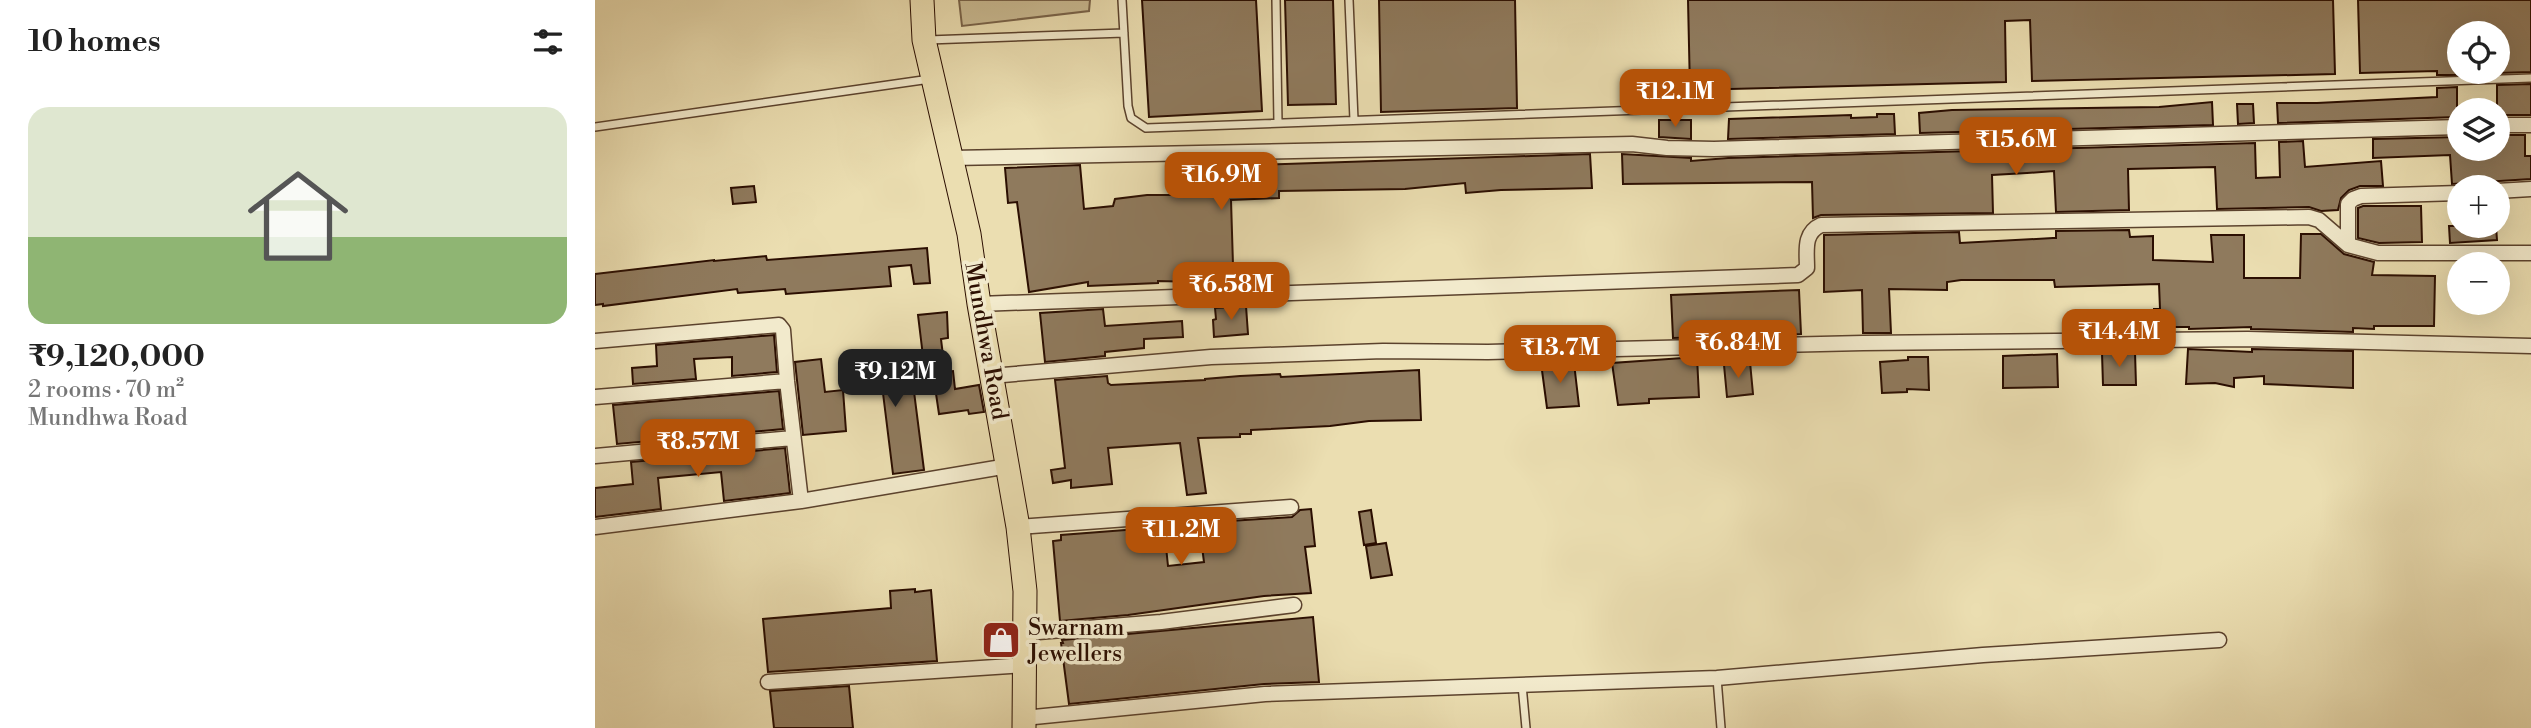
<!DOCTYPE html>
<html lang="en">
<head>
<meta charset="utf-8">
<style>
	body { margin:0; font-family:"Libre Bodoni",serif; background:#f6f6f6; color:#222; height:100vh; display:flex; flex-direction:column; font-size:26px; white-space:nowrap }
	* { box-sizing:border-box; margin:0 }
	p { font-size:23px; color:#767676 }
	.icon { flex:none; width:38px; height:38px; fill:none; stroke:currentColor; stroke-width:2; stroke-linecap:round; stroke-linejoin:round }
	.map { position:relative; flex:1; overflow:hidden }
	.drawer { display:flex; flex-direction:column; background:#fff; width:595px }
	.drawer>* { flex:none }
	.fabs { position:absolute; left:1852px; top:21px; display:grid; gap:14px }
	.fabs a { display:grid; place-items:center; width:63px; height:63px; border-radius:50%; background:#fff; box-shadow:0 7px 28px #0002; font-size:35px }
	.price { position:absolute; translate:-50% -60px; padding:0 16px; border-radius:14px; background:#b45309; color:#fff; font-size:23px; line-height:46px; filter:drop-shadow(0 2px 4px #0008) }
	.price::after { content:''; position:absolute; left:50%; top:42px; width:21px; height:16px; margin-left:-10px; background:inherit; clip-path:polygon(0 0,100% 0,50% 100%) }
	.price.selected { background:#222; color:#fff }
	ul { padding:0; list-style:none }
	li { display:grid; align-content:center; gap:14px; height:371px; padding:0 28px }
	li+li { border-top:2px solid #e0e0e0 }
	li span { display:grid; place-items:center; height:217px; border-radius:21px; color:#555 }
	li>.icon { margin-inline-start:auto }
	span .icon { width:126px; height:126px; fill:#fffc; stroke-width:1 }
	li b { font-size:30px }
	h2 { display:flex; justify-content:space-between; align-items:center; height:84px; padding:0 28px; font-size:30px }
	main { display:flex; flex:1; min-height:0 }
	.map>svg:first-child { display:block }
	.green { fill:#cabb93; stroke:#7a644a; stroke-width:2 }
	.building { fill:#8f7a5d; stroke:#2b0e01; stroke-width:2 }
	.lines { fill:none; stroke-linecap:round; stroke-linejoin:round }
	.service-casing { stroke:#5b422d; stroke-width:10 }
	.minor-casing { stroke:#5b422d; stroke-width:17 }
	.primary-casing { stroke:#2b0e01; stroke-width:25 }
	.service { stroke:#f2eacc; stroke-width:7 }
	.minor { stroke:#f2eacc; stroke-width:14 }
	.primary { stroke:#ebdeb1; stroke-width:23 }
	.labels { text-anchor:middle; stroke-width:7; stroke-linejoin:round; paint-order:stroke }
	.street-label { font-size:23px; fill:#2b0e01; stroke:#f2eacc }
	.poi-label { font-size:23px; fill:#2b0e01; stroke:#f2eacc; text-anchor:start }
</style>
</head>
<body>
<main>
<section class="drawer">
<h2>10 homes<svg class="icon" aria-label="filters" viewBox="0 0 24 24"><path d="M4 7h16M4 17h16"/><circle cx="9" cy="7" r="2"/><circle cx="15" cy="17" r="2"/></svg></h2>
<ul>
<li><span style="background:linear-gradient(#dfe7d0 60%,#8fb573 0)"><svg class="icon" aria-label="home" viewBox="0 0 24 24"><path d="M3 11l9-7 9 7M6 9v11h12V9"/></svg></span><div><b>₹9,120,000</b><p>2 rooms · 70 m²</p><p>Mundhwa Road</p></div></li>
</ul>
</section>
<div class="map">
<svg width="1936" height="728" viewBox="0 0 1936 728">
	<rect width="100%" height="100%" fill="#ebdeb1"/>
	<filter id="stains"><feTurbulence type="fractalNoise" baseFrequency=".00286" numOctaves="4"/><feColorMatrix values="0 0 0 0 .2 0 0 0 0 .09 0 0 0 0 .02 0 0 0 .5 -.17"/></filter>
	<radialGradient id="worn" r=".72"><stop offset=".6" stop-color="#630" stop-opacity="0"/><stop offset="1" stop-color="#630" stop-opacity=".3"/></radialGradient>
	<path class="green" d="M364,0h131l-1,11 -127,15z"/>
	<path class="building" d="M547,0h114l6,111 -113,6z
		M690,0h48l3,104 -48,1z
		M784,0h136l2,108 -136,4z
		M1093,0h645l2,74 -303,7 -2,-61 -25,1 1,61 -316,8z
		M1763,0h173v72l-34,1v-40h-38l-2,42h-20v-4l-77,2z
		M1936,84v31h-34v-30z
		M1862,87v30l-179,6 -1,-20h40l120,-6v-9z
		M1617,102l1,23 -293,8 -1,-20 33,-3 207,-3z
		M1642,104h16l1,19 -16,1z
		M1282,114h17l1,20 -167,5 1,-20 122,-4v3l26,-1z
		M1064,120h32v19l-32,-2z
		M1902,135h28v21h6v23l-79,5 -2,-29 -77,3v-19l86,-2v12h38z
		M1708,141l2,26 76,-6 2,25h-23l-11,4 -8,8 -3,12 -17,1 -12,-4 -92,2 -2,-42 -87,2 1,41 -73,2 -2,-41 -27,2 -35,2 1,38 -172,2 -8,3 -1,-36 -189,2 -1,-30 69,4v3l37,-3 527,-15 1,35 24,-1 -1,-35z
		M995,154l2,34 -91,2 -35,3 -1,-10 -60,6 -126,2v7l-48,2 2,65 4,-1 -1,19 -78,-2v2l-70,3v-4l-59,10 -12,-90 -9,1 -3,-35 75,-3 4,44 29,-3 2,-7 32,-4h41l-1,-32 33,-1v4z
		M159,186l2,16 -23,2 -2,-16z
		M1768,206h58l1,36 -43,1 -21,-5v-30z
		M1854,226h47l1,14 -47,3z
		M1534,230l1,7 23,-1v24l60,2 -2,-27h33v43h56l1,-44h20l23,20 30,8 -2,13 63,1 -1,50h-60v3l-21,-1v4l-102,-3v-2l-62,2v-2h-35v-18h6l-1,-25 -104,3 -1,-7h-93l-14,2v8l-58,-1 2,44h-28l-1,-43 -38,2v-57l135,-3 1,11 93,-5h3v-7z
		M332,248l3,35 -16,1 -3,-19 -22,2 2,19 -105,8 -1,-5 -47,4 -1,-4 -134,17v-2l-8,1v-31l119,-14v1l52,-5 1,4z
		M1204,290l2,44 -128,4 -2,-43z
		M651,306l2,28 -34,3 -1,-17 3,-1 -1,-11z
		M508,309l2,17 77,-5 1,16 -39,2v9l-39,4v4l-60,6 -5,-49z
		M352,312l1,26 -7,1 4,33 8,-1 2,18 24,-4 5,27 -15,2 -1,-4 -29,4 -5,-34 -8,1 -8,-66z
		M179,335l3,37 -45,4v-19l-38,2 2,20 -63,5 -1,-16 25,-2 -1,-21z
		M1593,349l64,3v-3l101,2v37l-89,-4v-8l-30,2v9l-19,-4 -29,1z
		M1540,352l1,33h-33l-1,-32z
		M303,354l2,23 12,-1 12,94 -31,4 -12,-97 -32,3 -2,-22z
		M1462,354l1,33 -55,1v-32z
		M1102,357l2,40 -50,2v4l-31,2 -6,-42z
		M1313,357h20l1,33 -22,-1v3l-25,1 -2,-31 28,-2z
		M226,359l4,33 18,-2 3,41 -43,4 -8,-73z
		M962,362v2l17,-1 5,43 -32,2 -6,-45z
		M1155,362l3,32 -26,3 -3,-32z
		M824,370l2,50 -52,1 -39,5 -79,4v4h-11v3l-42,1 8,55 -19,2 -7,-52 -72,5 4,36 -41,4v-8l-18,3 -2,-13 14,-2 -10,-88 52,-4 1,7 3,2 94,-5v-1l35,-3 40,-2 1,3z
		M184,391l4,38 -166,15 -4,-39z
		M190,448l5,45 -66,8 -3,-29 -63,6 3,31 -66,8v-29l38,-4 -2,-22z
		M716,509l4,37 -10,1 6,46 -47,3 -136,19 -68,6 -7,-80 8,-1v-5l103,-8 4,39 36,-4 -5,-39 93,-6 8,-7z
		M776,510l5,33 -12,2 -5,-33z
		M791,543l6,32 -21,3 -5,-32z
		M320,589v3l16,-2 6,71 -169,11 -5,-53 128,-11 -1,-17z
		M718,617l6,65 -55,2 -195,20 -8,-61h2l-1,-3z
		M254,686l4,42h-79l-4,-37z"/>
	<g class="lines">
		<g class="service-casing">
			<path id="service" d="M527,0l6,106 3,12 15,10 1385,-50
				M681,0l2,123
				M754,0l5,120
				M333,40l196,-7
				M0,127l335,-48
				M1122,678l4,50
				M927,685l4,43"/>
		</g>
		<g class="minor-casing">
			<path id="minor" d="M1902,125h34
				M357,158l680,-14 35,4 47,1 745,-22
				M1902,191l34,-2
				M1753,245v-41l5,-5 8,-3 98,-3
				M384,304l819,-29 9,-7c0,-17 -4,-35 14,-43l488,-8 10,3 29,25 30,8h153
				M0,341l184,-16 4,5 4,51 14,120
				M396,376l220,-19 172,-6 105,1 375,-9 385,-4 283,7
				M0,397l192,-16
				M0,456l198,-18
				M0,527l206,-26 207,-35
				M423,527l273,-20
				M431,633l135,-11 133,-17
				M173,682l258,-17
				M429,718l241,-24 452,-16 266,-23 236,-15"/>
		</g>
		<g class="primary-casing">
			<path id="primary" d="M327,0l2,40 45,194 10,70 39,223 7,64 -1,137"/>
		</g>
		<use href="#service" class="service"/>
		<use href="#minor" class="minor"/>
		<use href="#primary" class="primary"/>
	</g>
	<defs>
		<g id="shop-square" transform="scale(2.0125)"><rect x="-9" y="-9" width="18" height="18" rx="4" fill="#8f2418" stroke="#f2eacc"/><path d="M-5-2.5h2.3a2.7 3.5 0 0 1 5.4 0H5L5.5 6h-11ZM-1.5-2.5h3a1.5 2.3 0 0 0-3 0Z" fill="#fff"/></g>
	</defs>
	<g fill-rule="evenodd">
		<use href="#shop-square" x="406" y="640"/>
	</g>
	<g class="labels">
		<g class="street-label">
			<text transform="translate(392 341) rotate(80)" y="8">Mundhwa Road</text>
		</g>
		<g class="poi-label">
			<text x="433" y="635">Swarnam<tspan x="433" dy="26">Jewellers</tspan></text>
		</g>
	</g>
	<rect width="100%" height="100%" filter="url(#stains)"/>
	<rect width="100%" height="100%" fill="url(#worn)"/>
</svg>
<div class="fabs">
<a><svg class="icon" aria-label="locate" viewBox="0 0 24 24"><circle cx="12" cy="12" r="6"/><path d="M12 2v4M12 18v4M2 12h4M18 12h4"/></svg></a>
<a><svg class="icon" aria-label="layers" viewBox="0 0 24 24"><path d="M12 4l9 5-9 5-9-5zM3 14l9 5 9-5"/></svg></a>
<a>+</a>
<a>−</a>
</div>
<b class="price" style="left:1080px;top:129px">₹12.1M</b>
<b class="price" style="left:1421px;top:177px">₹15.6M</b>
<b class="price" style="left:626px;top:212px">₹16.9M</b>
<b class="price" style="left:636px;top:322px">₹6.58M</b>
<b class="price" style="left:1524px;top:369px">₹14.4M</b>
<b class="price" style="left:1143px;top:380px">₹6.84M</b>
<b class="price" style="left:965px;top:385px">₹13.7M</b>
<b class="price selected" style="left:300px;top:409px">₹9.12M</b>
<b class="price" style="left:103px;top:479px">₹8.57M</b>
<b class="price" style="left:586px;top:567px">₹11.2M</b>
</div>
</main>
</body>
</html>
